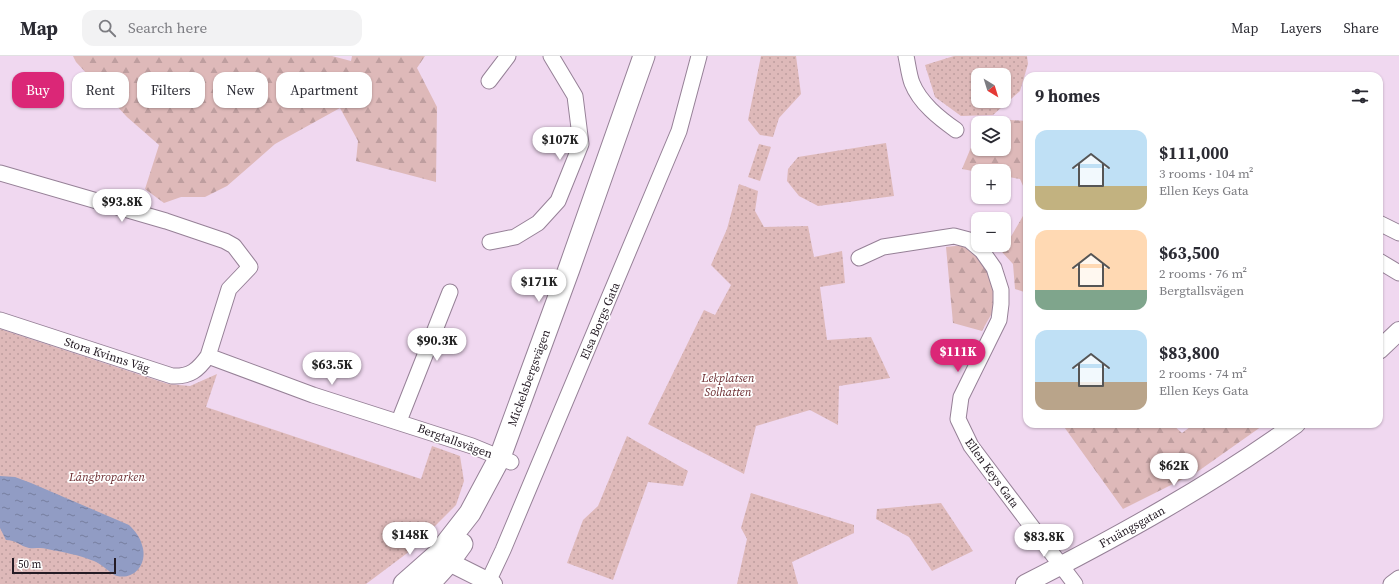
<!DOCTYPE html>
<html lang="en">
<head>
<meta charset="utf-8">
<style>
	body { margin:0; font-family:"Source Serif 4",serif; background:#f2f2f3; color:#2b2b33; height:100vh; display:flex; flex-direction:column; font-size:15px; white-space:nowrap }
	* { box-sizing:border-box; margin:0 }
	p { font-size:13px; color:#7c7c81 }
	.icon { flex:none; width:22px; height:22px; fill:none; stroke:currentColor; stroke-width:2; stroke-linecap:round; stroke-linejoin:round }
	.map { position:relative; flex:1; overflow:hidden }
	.panel { position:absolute; left:1023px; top:16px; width:360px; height:356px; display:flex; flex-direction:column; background:#fff; border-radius:12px; box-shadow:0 1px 3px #0004 }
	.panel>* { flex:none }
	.guide { position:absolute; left:12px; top:16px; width:380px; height:36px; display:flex; gap:8px }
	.needle { width:26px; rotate:142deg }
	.tools { position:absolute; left:971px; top:12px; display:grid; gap:8px }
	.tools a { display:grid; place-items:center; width:40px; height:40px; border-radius:8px; background:#fff; box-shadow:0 1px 3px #0004; font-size:20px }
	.scale { position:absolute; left:12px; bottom:10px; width:104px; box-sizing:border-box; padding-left:4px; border:2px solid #241b24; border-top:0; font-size:11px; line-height:14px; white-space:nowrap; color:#241b24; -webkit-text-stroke:3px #fff; paint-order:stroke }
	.price { position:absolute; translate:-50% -34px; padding:0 9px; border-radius:14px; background:#fff; color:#222; font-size:13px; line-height:26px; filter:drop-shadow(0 1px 2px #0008) }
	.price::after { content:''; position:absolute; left:50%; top:24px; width:12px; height:9px; margin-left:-6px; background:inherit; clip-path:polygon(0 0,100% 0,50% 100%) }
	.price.current { background:#db2777; color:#fff }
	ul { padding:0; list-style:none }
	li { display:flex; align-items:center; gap:12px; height:100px; padding:0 12px }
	li span { display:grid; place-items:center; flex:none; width:112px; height:80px; border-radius:12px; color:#555 }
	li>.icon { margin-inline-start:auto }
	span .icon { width:48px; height:48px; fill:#fffc; stroke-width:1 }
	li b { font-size:17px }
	h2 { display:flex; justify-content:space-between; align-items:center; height:48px; padding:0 12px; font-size:17px }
	.tag { padding:0 14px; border-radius:12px; background:#fff; box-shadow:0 1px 3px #0004; font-size:14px; line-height:36px }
	.tag.current { background:#db2777; color:#fff }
	header { display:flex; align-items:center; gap:24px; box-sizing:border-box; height:56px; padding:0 20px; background:#fff; border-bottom:1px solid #e1e1e2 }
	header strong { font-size:19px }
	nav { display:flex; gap:22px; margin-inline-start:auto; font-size:14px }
	.search { width:280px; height:36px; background:#f2f2f3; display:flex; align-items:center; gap:10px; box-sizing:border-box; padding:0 14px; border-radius:12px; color:#7c7c81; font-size:15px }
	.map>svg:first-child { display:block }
	.forest { fill:url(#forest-firs) }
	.park { fill:url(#park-dots); fill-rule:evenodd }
	.water { fill:url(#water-ripples) }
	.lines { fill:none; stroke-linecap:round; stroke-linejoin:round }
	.minor-casing { stroke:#968197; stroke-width:17 }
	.tertiary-casing { stroke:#968197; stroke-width:20 }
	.secondary-casing { stroke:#968197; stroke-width:23 }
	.minor { stroke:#fff; stroke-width:15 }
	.tertiary { stroke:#fff; stroke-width:18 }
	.secondary { stroke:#fff; stroke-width:21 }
	.labels { text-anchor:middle; stroke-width:3.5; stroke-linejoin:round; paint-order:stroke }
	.street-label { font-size:12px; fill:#241b24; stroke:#fff }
	.park-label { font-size:12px; font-style:italic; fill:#6a2b2f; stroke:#fff }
</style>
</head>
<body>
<header>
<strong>Map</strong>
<div class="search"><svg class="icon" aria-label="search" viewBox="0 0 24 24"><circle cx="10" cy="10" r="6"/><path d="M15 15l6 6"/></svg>Search here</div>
<nav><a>Map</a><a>Layers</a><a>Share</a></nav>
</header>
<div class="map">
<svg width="1399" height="528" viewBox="0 0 1399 528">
	<defs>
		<pattern id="forest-firs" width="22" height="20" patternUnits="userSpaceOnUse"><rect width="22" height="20" fill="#deb9b9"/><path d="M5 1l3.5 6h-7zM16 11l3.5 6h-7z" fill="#be9e9f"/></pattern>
		<pattern id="park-dots" width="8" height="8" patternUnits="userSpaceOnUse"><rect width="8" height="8" fill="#deb9b9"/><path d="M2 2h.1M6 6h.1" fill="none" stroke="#be9e9f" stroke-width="1.8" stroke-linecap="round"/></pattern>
		<pattern id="water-ripples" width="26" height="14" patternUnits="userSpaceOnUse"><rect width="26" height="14" fill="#919cc4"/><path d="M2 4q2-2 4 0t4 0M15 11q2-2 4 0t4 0" fill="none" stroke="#767e9f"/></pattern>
	</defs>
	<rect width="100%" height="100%" fill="#f0d8f0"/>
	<path class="forest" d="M73,0h259l19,5 1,-5h73l-8,12 20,39 -1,75 -80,-21 2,-20 -18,-33 -65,36 -48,42 -22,11h-24l-17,6 -19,-14 14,-44 -32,-28 -51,-55z
		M1010,64l17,1v74l-7,-16 -16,-3v-5l-26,1 -16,-3 10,-24 6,-4v8h26v-25z
		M1027,153v84l-12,-4 -2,-25 -11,-12z
		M964,189c20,12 34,37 31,60 -2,8 -9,18 -13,26l-29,-8 -7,-76z
		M1062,368h110l10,9 12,-9h71l-68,48 -74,37z"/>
	<path class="park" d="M761,0h35l5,38 -22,24 -6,19 -13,-2 -12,-15z
		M954,0h73l1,8 -8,27 -27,24 -32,1 -26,-19 -10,-32zM978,19h26v26h-26z
		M886,87l8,53 -76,10 -19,-10 -12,-15 1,-12 10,-12z
		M759,88l12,3 -11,34 -12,-4z
		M739,128l19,7 -3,20 9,16 44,-1 6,31 28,-6 3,32 -25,4 7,53 44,-3 19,41 -51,8 -1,39 -28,-15 -54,16 -12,48 -96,-50 56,-114 11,5 16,-30 -20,-20 16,-36z
		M0,273l168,55 22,2 27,-12 -11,33 215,72 11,-33 28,10 4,25 -8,24 -46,46 -44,33h-366z
		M627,380l61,35 -5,15 -35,-4 -35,98 -46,-17 16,-43 15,-14z
		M751,437l103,32v8l-62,29 6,22h-61l10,-45 -6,-11z
		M941,447l32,48 -41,20 -23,-34 -33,-18 1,-10z"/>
	<path class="water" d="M0,420l15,1 16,6 98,42c6,6 11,12 13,20 6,17 -6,35 -25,31 -5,-1 -15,-12 -23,-15 -15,-6 -31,-9 -47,-12 -6,-2 -12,0 -18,-1 -9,-2 -13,-8 -23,-8l-6,-12z"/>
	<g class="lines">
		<g class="minor-casing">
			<path id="minor" d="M906,0c2,9 3,19 6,27 8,20 27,35 44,47
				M489,25l19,-25
				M0,117l166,48 59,20 9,5 16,21 -21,22 -21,67 105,39 159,51 39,16
				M1379,167l20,10
				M490,186l25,-5 23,-14 20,-22 23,-57 -6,-48 -24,-40
				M859,202l24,-11 71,-11 15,4 13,11 12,17 7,22v14l-2,16 -38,77 -3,22 13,27 104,138
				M1379,205l20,12
				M0,264l172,56c18,1 26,-6 36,-20
				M399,365l51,-129
				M487,528l16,-34 176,-419 20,-75
				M1391,528l8,-6"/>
		</g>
		<g class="tertiary-casing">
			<path id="tertiary" d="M1379,294l20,-19
				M438,498l11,8 44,22
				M1025,528c94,-48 185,-98 271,-160"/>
		</g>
		<g class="secondary-casing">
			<path id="secondary" d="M404,528l34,-30 32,-41 30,-56 69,-188 75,-213
				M429,528l20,-22 13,-18"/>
		</g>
		<use href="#minor" class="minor"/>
		<use href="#tertiary" class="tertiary"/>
		<use href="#secondary" class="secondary"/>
	</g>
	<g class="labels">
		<g class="street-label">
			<text transform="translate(600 265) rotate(-67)" y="4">Elsa Borgs Gata</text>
			<text transform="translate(107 299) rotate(18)" y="4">Stora Kvinns Väg</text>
			<text transform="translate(529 322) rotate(-70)" y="4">Mickelsbergsvägen</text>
			<text transform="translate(455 385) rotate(20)" y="4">Bergtallsvägen</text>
			<text transform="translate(992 417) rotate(54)" y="4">Ellen Keys Gata</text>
			<text transform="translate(1132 471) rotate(-29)" y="4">Fruängsgatan</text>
		</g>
		<g class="park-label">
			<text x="728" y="326">Lekplatsen<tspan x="728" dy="14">Solhatten</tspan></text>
			<text x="107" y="425">Långbroparken</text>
		</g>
	</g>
</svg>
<div class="tools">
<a><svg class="needle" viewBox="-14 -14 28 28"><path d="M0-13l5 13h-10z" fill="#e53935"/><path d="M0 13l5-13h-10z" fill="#7c7c81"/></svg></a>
<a><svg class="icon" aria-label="layers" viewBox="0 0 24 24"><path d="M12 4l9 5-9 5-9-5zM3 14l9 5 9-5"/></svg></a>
<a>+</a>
<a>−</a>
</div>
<div class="scale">50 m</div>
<b class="price" style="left:560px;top:105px">$107K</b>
<b class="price" style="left:122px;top:167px">$93.8K</b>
<b class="price" style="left:539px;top:247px">$171K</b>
<b class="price" style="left:437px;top:306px">$90.3K</b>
<b class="price current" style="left:958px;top:317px">$111K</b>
<b class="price" style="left:332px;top:330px">$63.5K</b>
<b class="price" style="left:1174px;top:431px">$62K</b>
<b class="price" style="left:410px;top:500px">$148K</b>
<b class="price" style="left:1044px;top:502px">$83.8K</b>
<div class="guide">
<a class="tag current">Buy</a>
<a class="tag">Rent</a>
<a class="tag">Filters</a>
<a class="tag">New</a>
<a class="tag">Apartment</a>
</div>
<section class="panel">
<h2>9 homes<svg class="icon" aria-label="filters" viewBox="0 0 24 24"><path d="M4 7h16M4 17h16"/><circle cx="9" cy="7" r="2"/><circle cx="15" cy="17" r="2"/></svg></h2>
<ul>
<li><span style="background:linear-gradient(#bfe0f5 70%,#c2b280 0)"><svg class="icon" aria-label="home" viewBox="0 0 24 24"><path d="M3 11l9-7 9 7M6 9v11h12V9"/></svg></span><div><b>$111,000</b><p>3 rooms · 104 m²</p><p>Ellen Keys Gata</p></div></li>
<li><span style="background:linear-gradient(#ffd9b3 75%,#7fa58c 0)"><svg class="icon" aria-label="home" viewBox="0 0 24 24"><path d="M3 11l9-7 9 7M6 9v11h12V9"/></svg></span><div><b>$63,500</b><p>2 rooms · 76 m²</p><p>Bergtallsvägen</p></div></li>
<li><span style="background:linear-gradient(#bfe0f5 65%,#b9a48a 0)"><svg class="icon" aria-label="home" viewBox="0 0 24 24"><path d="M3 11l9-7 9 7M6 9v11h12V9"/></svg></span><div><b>$83,800</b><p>2 rooms · 74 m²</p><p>Ellen Keys Gata</p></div></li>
</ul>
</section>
</div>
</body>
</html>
